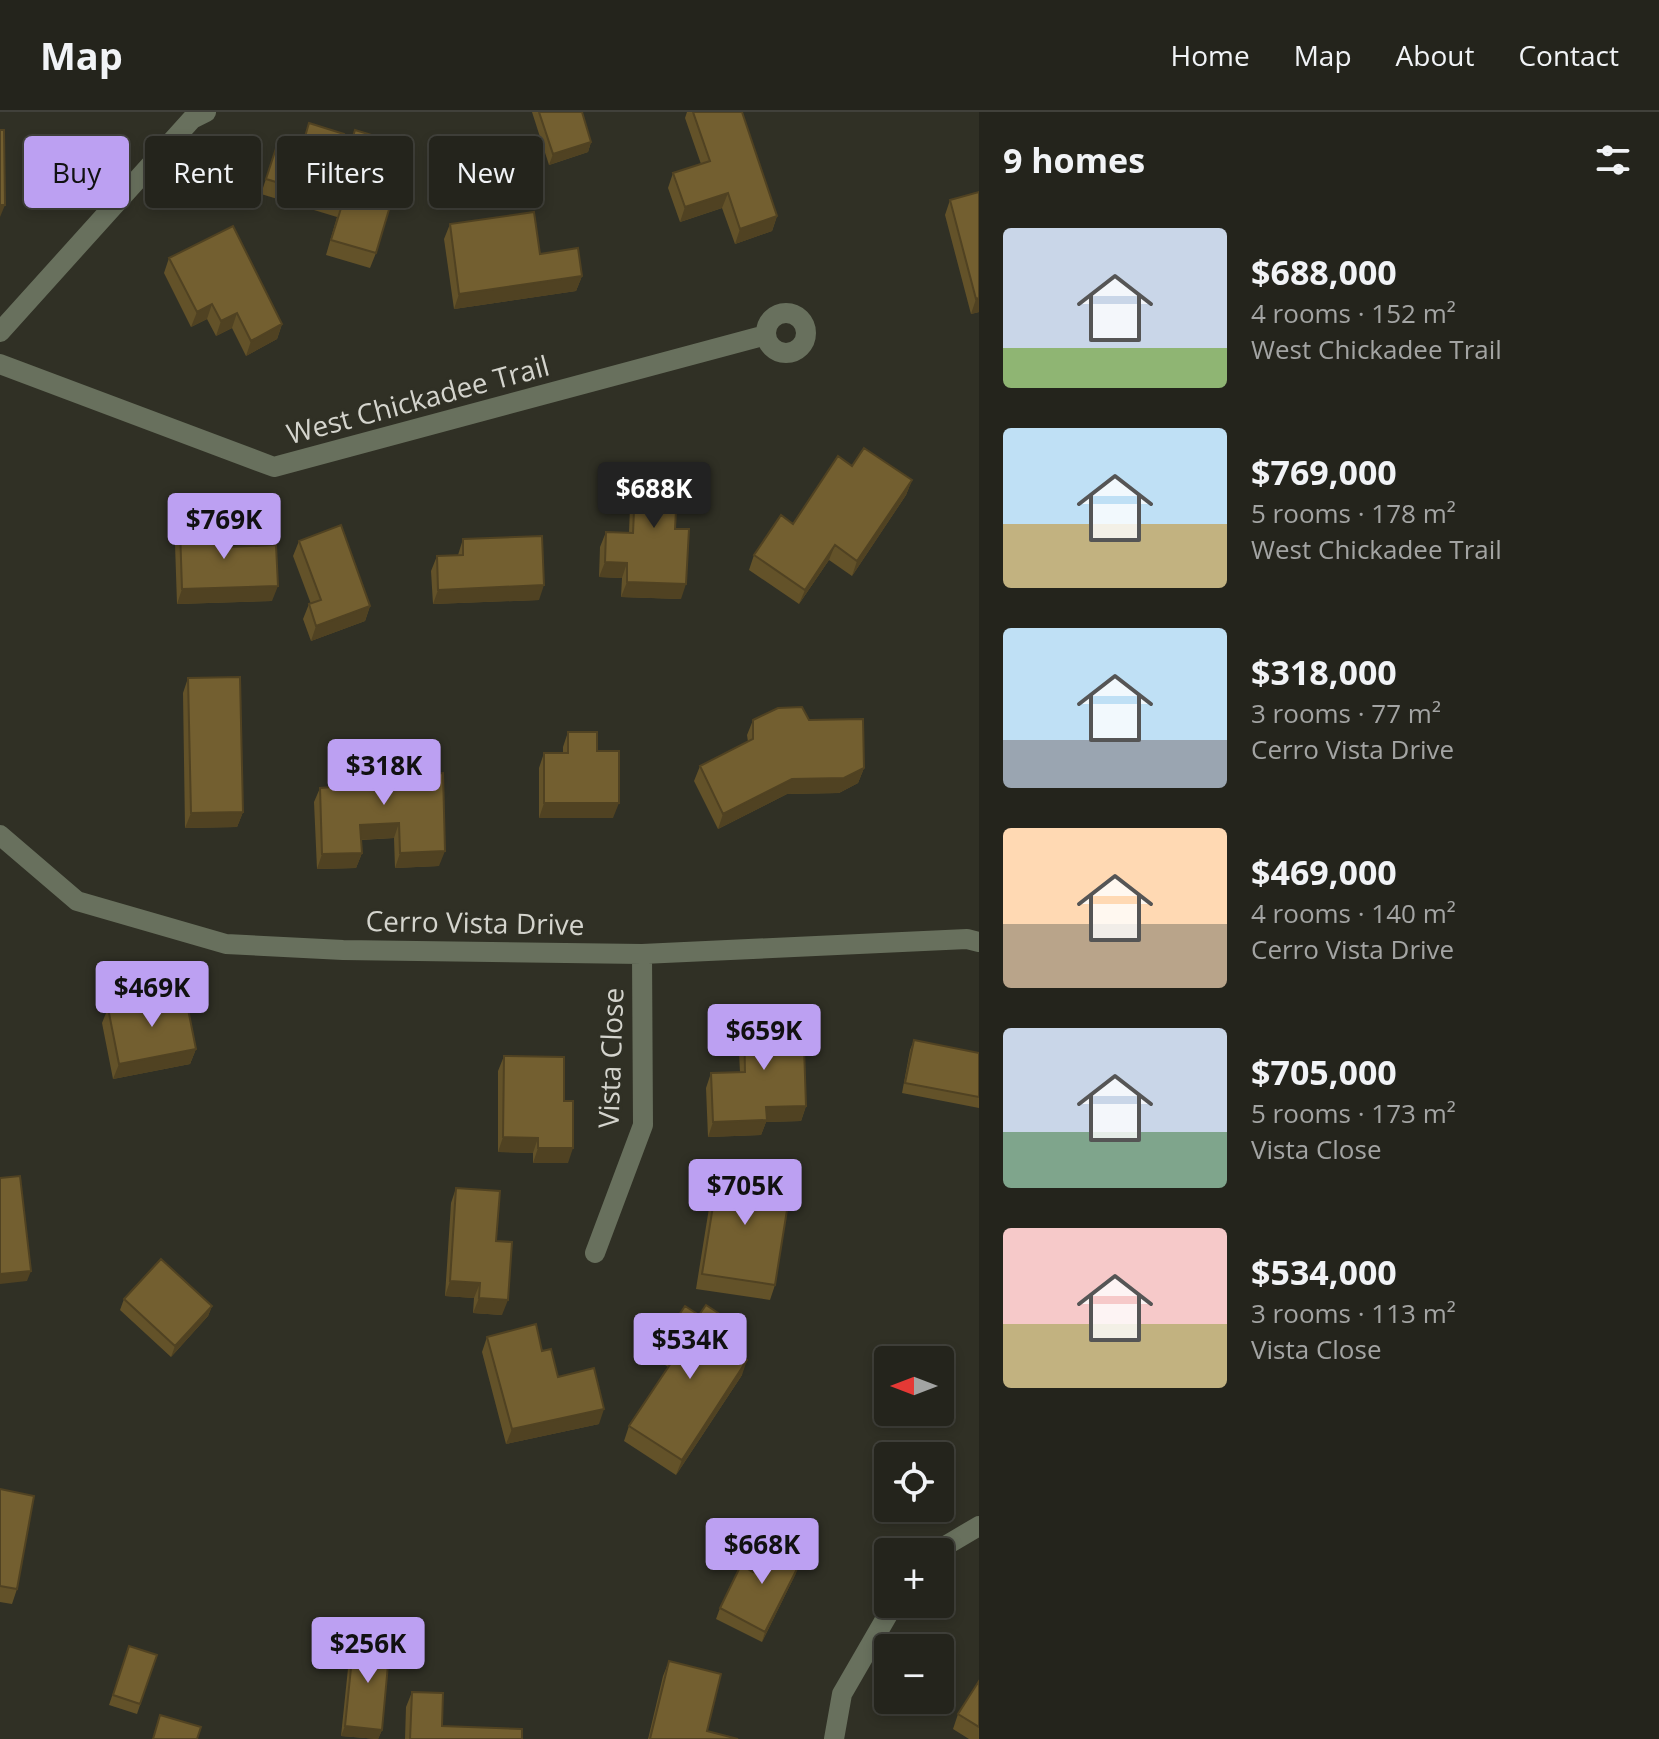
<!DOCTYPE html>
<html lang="en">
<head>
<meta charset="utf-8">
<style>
	body { margin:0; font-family:"Open Sans",sans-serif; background:#303029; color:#f1f3f6; height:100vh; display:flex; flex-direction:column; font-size:30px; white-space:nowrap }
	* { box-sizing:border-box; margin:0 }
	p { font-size:26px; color:#a3a4a3 }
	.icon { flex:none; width:44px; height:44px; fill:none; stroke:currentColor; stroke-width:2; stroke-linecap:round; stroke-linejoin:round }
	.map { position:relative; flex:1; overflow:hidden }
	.drawer { display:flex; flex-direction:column; background:#24241c; width:680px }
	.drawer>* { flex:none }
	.banner { position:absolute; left:24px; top:24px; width:760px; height:72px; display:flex; gap:16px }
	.needle { width:52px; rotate:270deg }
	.buttons { position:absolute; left:874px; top:1234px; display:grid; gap:16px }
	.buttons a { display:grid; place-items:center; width:80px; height:80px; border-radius:8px; background:#24241c; box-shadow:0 4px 12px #0003,0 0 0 2px #41413b; font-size:40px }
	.price { position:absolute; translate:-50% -68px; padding:0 18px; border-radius:8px; background:#bca0f2; color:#111; font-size:26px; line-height:52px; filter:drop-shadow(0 2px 4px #0008) }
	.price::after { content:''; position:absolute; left:50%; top:48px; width:24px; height:18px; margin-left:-12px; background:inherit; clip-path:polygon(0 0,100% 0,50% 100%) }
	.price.on { background:#222; color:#fff }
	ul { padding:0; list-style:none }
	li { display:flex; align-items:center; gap:24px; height:200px; padding:0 24px }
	li span { display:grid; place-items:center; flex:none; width:224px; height:160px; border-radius:8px; color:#555 }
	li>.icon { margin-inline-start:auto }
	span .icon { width:96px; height:96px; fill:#fffc; stroke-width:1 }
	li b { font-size:34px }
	h2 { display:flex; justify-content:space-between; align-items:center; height:96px; padding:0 24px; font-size:34px }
	.chip { padding:0 28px; border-radius:8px; background:#24241c; box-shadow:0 4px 12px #0003,0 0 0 2px #41413b; font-size:28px; line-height:72px }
	.chip.on { background:#bca0f2; color:#111 }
	header { display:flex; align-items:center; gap:48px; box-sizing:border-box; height:112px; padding:0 40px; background:#24241c; border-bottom:2px solid #41413b }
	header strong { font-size:38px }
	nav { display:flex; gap:44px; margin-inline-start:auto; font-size:28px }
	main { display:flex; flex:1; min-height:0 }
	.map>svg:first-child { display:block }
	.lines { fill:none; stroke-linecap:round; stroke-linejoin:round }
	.minor { stroke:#68705d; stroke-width:20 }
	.wall { fill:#635229 }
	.shaded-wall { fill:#504222 }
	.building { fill:#735f30; stroke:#504222; stroke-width:2 }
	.labels { text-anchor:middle; stroke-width:6; stroke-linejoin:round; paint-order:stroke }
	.street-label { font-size:28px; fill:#d4d4cd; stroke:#303025 }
</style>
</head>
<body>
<header>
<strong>Map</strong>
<nav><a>Home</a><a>Map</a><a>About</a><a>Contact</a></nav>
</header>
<main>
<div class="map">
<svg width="979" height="1627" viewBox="0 0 979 1627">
	<rect width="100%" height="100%" fill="#303025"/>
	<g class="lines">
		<path class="minor" d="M766 221a20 20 0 1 1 40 0a20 20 0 1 1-40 0Z
			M0,220l192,-213 14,-7
			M0,252l274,103 492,-132
			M0,723l77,66 149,43 117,6 299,4 325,-15 12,3
			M595,1141l48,-128 -1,-171
			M935,1440l44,-26
			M834,1627l8,-45 52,-90"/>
	</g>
	<path class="wall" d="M532,0h50l9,30 -3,10 -39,13z
		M687,0h55l35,104 -5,15 -37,13 -13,-36 -42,14 -12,-34 5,-15 28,-9 -16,-46z
		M309,11l31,27 8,2 7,-22 21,123 -6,15 -44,-13 11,-38 -76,-23 18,-55 22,7z
		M979,80v120l-8,2 -26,-99 5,-15z
		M450,112l90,30 42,22 -6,15 -122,18 -10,-70z
		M169,146l113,66 -5,15 -31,17 -14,-28 -16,8 -9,-17 -16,8 -27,-54z
		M636,354l51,26 -5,15h-6l-1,22 6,70 -60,-2 1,-19 -23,-1 1,-30 6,-15 23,1 2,-53z
		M852,354l60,14 -6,15 -54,81 -23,-16 -30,44 -50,-34 5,-15 39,-31z
		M180,417l49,18 43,54 -95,3 -2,-60z
		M463,427l76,61 -106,4 -2,-33 6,-15 21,-1z
		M299,429l71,65 -5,15 -54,20 -8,-22 6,-15h2l-18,-48z
		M188,566l55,134 -6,15 -52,1 -2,-135z
		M753,608h56l55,48 -6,15 -19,10 -52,1 -69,35 -24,-48 6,-15 48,-24 -1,-7z
		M568,620l29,19 16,67h-74v-50l5,-15h19v-6z
		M345,649l63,14 31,91 -44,2 -1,-30 -33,2 1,13 -6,15 -39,1 -3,-67 6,-14 20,-1v-11z
		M108,896l88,41 -6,15 -77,15 -11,-56z
		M744,906l62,88 -5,15 -35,1 -5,13 -53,2 -2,-49 5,-15 29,-1 -2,-39z
		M914,928l65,13v55l-77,-15 8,-43z
		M504,944l60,45 4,62h-35v-10l-35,-1v-81z
		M720,1051l39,16 21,30 -5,76 -5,15 -74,-11 18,-112z
		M456,1076l40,53 6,74 -29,-2 1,-15 -29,-2 6,-93z
		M124,1187l88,7 -4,10 -37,41 -51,-47z
		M487,1225l55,14 16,26 41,47 -93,20 -24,-92z
		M733,1229l-4,7 13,27 -66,100 -52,-34 5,-15 39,-59 -13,-9 5,-15z
		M0,1377l17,100 -5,15 -12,-2z
		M790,1445l6,16 -34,69 -46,-23 4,-11 33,-36z
		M354,1527l28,91 -4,9 -37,-3 9,-87z
		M129,1534l28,9 -20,59 -28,-9z
		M669,1549l38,70 31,8h-90l15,-63z
		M979,1569v58h-10l-16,-10 5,-15z
		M412,1580l30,34 80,13h-117l1,-32z"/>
	<path class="shaded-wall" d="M591,30l-3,10 -39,13 4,-11z
		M728,81l-6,15 -42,14 5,-15z
		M0,93h5l-5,12z
		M777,104l-5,15 -37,13 5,-15z
		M582,164l-6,15 -122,18 5,-15z
		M979,186v14l-8,2 5,-15z
		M212,192l-5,15 -16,8 6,-15z
		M237,201l-5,15 -16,8 5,-15z
		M282,212l-5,15 -31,17 5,-15z
		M912,368l-6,15 -54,81 5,-15z
		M677,379l10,1 -5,15 -11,-1z
		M835,433l-6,15 -30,44 6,-14z
		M605,450l22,1 -5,15 -23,-1z
		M627,470l59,2 -5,15 -60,-2z
		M544,473l-5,15 -106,4 5,-14z
		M278,474l-6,15 -95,3 5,-15z
		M370,494l-5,15 -54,20 5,-15z
		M864,656l-6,15 -19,10 -52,1 -69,35 5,-15 69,-35z
		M544,691h75l-6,15h-74z
		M243,700l-6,15 -52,1 6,-15z
		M399,711l-5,15 -39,2 5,-15z
		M445,739l-6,15 -44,2 5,-15z
		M362,741l-6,15 -39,1 5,-15z
		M196,937l-6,15 -77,15 6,-15z
		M806,994l-5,15 -35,1 -5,13 -53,2 5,-15 53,-15z
		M503,1025l35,1 -5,15 -35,-1z
		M538,1036h35l-5,15h-35z
		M31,1159l-4,10 -27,3v-10z
		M450,1169l30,2 -6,15 -29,-2z
		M479,1186l29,2 -6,15 -29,-2z
		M212,1194l-4,10 -37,41 4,-11z
		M738,1214l-5,15 -13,20 6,-15z
		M747,1248l-5,15 -66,100 6,-15z
		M604,1297l-5,15 -93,20 6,-15z
		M800,1451l-4,10 -34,69 3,-10z
		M345,1614l37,4 -4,9 -37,-3z"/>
	<path class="building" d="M539,0h43l9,30 -38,12z
		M693,0h49l35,104 -37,13 -12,-36 -43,14 -12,-34 37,-12z
		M309,11l35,11 -4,16 8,3 7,-23 53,16 -32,107 -45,-13 12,-38 -77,-23 13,-40 23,8z
		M0,18h4l1,75h-5z
		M979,80v106l-3,1 -26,-99z
		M534,100l6,42 38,-6 4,28 -123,18 -9,-70z
		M233,114l49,98 -31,17 -14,-28 -16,8 -9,-17 -15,8 -28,-54z
		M864,336l48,32 -55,81 -22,-16 -30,45 -51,-35 27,-40 12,9 45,-68 14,10z
		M636,354l53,2 -2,24 -10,-1 -2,38h14l-3,55 -59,-2v-19l-22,-1 1,-30 27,1z
		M341,413l29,81 -54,20 -7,-22 12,-4 -22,-59z
		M229,415v20l47,-2 2,41 -96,3 -2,-60z
		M542,424l2,49 -106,5 -1,-34 26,-1v-16z
		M240,565l3,135 -52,1 -3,-135z
		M802,595l7,13 54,-1 1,49 -20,10 -52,1 -69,35 -23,-48 53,-27v-19l25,-12z
		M568,620h29v19h22v52h-75v-50h24z
		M407,646l1,17 35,-2 2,78 -45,2 -1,-30 -39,2 2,28 -40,1 -2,-66 26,-2 -1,-25z
		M185,882l11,55 -77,15 -11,-56z
		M803,905l3,89 -40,1 1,13 -54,2 -2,-49 34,-1 -1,-54z
		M914,928l65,13v44l-74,-14z
		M504,944l60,1v44h9v47h-35v-10l-35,-1z
		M720,1051l40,6 -1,10 25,4 -4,26 7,1 -12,75 -73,-11z
		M20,1064l11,95 -31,3v-96z
		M456,1076l44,3 -4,50 16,1 -4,58 -29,-2 1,-15 -30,-2z
		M161,1147l51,47 -37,40 -51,-47z
		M706,1193l32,21 -12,20 21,14 -65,100 -53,-34 48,-72 -17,-11 25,-37 14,9z
		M536,1212l6,27 9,-2 7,28 36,-9 10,41 -92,20 -25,-92z
		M0,1377l34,7 -17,93 -17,-3z
		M771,1424l22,11 -4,10 11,6 -35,69 -45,-24 21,-43 12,7z
		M354,1527l36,4 -8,87 -37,-4z
		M129,1534l28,9 -17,49 -27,-9z
		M669,1549l52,13 -14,57 31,8h-88z
		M979,1569v46l-21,-13z
		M412,1580l31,1 -1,33 80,3v10h-112z
		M160,1603l41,12 -4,12h-44z"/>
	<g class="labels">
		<g class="street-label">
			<text transform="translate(418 288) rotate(-15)" y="10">West Chickadee Trail</text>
			<text transform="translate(475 811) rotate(1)" y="10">Cerro Vista Drive</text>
			<text transform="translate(611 946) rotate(-88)" y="10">Vista Close</text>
		</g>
	</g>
</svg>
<div class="buttons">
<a><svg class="needle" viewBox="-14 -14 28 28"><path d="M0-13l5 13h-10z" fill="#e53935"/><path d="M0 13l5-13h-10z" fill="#a3a4a3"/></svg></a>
<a><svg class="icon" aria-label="locate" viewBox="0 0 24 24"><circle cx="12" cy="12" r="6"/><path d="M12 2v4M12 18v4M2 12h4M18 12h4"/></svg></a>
<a>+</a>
<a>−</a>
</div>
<b class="price on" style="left:654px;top:418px">$688K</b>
<b class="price" style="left:224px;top:449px">$769K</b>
<b class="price" style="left:384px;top:695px">$318K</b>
<b class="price" style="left:152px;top:917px">$469K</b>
<b class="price" style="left:764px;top:960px">$659K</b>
<b class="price" style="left:745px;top:1115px">$705K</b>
<b class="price" style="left:690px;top:1269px">$534K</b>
<b class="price" style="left:762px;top:1474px">$668K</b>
<b class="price" style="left:368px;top:1573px">$256K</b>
<div class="banner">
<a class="chip on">Buy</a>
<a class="chip">Rent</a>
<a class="chip">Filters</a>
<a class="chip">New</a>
</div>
</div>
<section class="drawer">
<h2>9 homes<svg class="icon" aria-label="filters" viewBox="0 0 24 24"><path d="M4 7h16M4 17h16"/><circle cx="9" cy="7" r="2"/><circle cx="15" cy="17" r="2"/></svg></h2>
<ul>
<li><span style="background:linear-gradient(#c9d6e8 75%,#8fb573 0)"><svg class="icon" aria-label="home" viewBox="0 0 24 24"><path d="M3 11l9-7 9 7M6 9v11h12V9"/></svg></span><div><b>$688,000</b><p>4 rooms · 152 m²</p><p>West Chickadee Trail</p></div></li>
<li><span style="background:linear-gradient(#bfe0f5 60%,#c2b280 0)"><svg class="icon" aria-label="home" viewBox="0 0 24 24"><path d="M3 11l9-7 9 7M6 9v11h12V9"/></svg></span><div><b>$769,000</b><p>5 rooms · 178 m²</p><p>West Chickadee Trail</p></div></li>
<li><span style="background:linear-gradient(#bfe0f5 70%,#9aa5b1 0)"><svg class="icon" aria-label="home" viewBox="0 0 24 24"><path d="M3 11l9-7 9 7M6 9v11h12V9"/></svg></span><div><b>$318,000</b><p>3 rooms · 77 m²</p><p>Cerro Vista Drive</p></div></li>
<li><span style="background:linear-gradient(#ffd9b3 60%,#b9a48a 0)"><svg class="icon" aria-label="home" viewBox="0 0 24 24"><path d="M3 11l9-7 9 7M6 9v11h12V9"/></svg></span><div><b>$469,000</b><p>4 rooms · 140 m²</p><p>Cerro Vista Drive</p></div></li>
<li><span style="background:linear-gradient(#c9d6e8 65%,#7fa58c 0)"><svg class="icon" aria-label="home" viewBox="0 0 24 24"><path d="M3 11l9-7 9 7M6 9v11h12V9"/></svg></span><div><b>$705,000</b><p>5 rooms · 173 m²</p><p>Vista Close</p></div></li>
<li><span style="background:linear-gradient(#f6c9c9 60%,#c2b280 0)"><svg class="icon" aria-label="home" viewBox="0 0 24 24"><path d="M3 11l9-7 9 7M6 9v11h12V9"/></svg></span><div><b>$534,000</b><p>3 rooms · 113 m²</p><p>Vista Close</p></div></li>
</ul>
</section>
</main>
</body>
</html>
